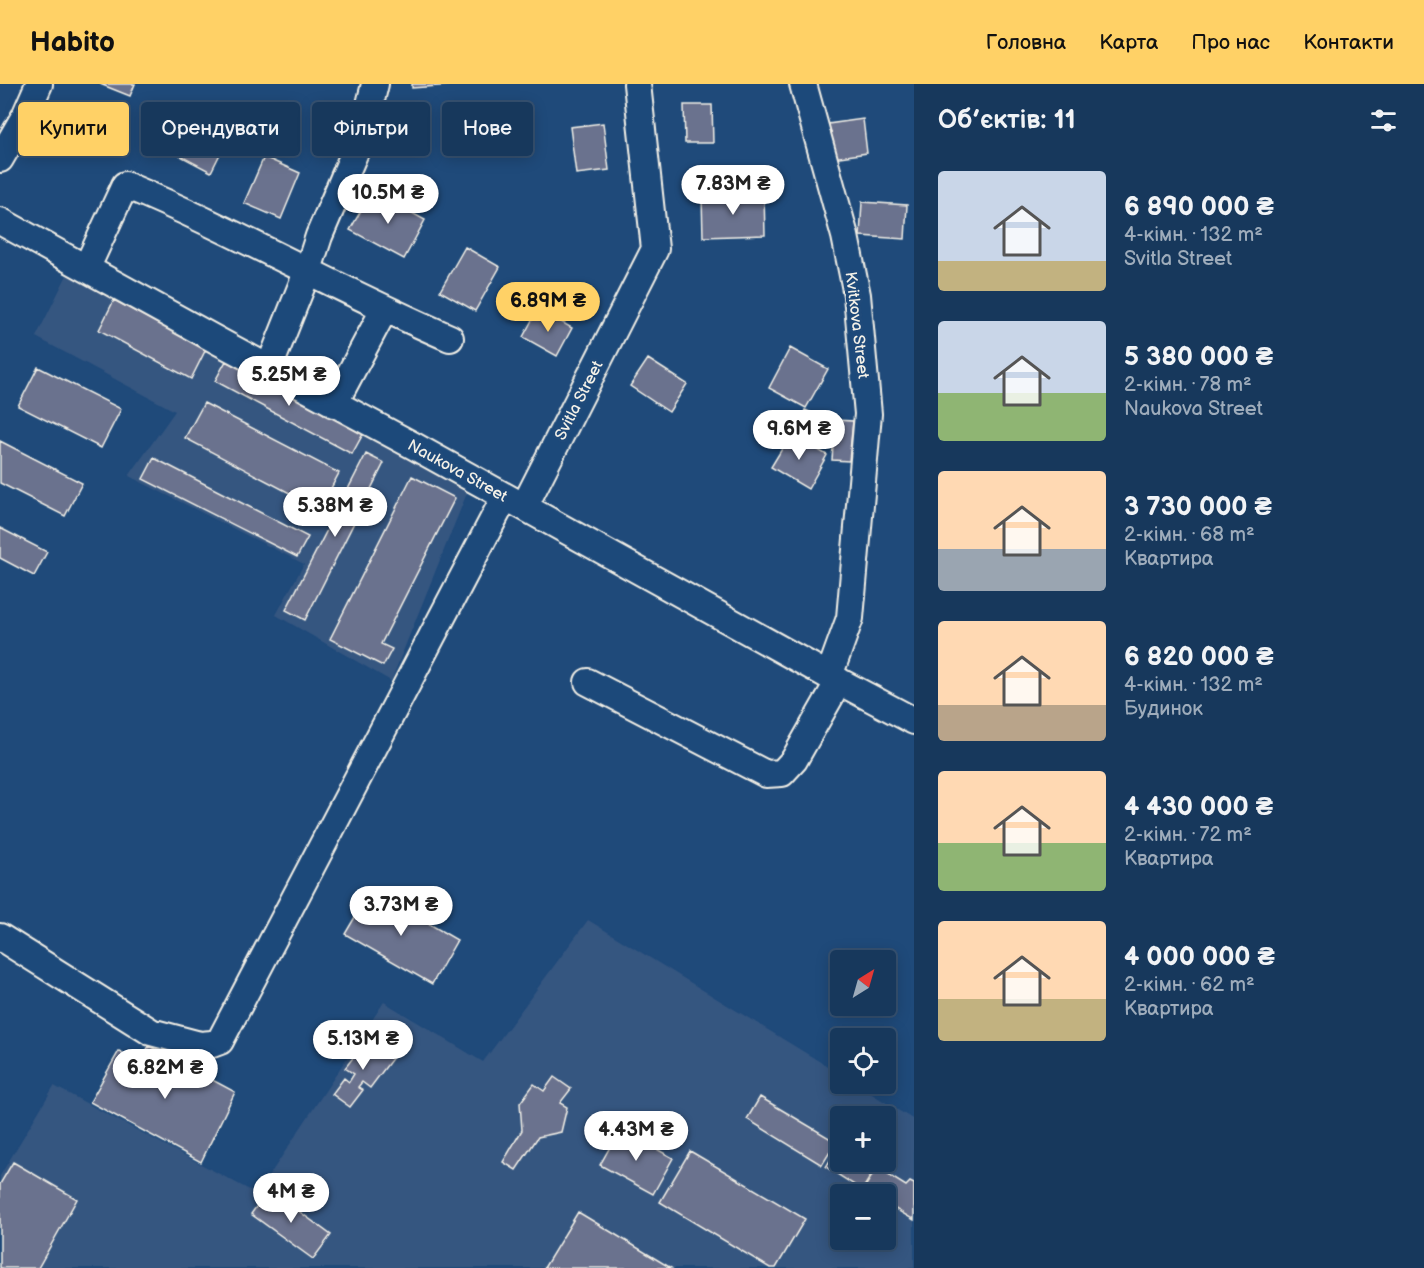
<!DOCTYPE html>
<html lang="uk">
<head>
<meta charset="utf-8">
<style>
	body { margin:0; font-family:"Balsamiq Sans",sans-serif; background:#244365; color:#f1f3f6; height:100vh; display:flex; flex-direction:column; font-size:22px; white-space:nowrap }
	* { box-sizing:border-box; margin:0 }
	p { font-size:20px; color:#9eacbb }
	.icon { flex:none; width:33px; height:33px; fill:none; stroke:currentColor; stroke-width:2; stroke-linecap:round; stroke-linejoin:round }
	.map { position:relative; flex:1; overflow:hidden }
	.side { display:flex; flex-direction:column; background:#17385c; width:510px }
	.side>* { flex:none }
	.top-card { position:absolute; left:18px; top:18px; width:570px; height:54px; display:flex; gap:12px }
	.needle { width:39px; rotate:37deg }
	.controls { position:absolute; left:830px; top:866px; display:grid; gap:12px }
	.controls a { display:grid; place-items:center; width:66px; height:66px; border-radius:6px; background:#17385c; box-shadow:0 3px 15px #0003,0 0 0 2px #365272; font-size:30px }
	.price { position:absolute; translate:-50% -51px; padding:0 14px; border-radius:21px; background:#fff; color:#222; font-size:20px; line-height:39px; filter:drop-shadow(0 2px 3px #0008) }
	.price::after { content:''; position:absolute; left:50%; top:36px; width:18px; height:14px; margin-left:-9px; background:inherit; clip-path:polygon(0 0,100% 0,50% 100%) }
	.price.active { background:#ffd166; color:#111 }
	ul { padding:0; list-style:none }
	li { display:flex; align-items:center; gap:18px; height:150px; padding:0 24px }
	li span { display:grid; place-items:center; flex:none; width:168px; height:120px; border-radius:6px; color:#555 }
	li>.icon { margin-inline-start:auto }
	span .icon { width:72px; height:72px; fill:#fffc; stroke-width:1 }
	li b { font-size:26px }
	h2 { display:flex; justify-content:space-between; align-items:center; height:72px; padding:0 24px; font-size:26px }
	.tag { padding:0 21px; border-radius:6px; background:#17385c; box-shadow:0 3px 15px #0003,0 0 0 2px #365272; font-size:21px; line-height:54px }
	.tag.active { background:#ffd166; color:#111 }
	header { display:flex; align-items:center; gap:36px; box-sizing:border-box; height:84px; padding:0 30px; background:#ffd166; color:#111 }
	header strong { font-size:28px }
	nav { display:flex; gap:33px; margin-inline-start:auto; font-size:21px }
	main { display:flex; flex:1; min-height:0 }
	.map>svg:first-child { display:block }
	.built { fill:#365680; fill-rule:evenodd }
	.building { fill:#6b728e; stroke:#f4f1e8; stroke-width:1.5 }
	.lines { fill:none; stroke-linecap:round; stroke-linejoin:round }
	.minor-casing { stroke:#f4f1e8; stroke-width:30 }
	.minor { stroke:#1f4a7a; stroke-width:26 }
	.labels { text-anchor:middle; stroke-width:6; stroke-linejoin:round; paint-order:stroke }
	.street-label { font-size:16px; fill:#f4f1e8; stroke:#1f4a7a }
</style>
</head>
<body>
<header>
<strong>Habito</strong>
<nav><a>Головна</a><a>Карта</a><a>Про нас</a><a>Контакти</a></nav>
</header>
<main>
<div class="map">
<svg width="914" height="1184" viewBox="0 0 914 1184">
	<rect width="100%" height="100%" fill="#1f4a7a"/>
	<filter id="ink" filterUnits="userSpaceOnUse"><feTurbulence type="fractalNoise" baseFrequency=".0167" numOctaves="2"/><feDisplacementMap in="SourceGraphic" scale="12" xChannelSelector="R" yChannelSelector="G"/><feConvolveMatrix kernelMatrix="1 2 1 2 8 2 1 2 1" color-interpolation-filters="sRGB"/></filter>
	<g filter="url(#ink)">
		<path class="built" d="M67,191l50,24 179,92 171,102 -76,188 -115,-66 28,-51 -175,-88 46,-65 -139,-74z
			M588,836l252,154v9h14l60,37v148h-914v-92l54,-90 203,108 127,-192 99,60zM840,1032h45v45h-45zM840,1110h45v45h-45z"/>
		<path class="building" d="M100,0h35l-5,12z
			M412,0h40v1l-40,3z
			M684,21h28l1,38h-28z
			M191,28l40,20 -20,40 -40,-21z
			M863,35l4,34 -34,5 -5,-34z
			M603,39l6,47 -33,4 -6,-47z
			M264,73l36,16 -19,46 -37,-16z
			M372,107l53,29 -21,39 -54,-29z
			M764,111l1,40 -62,2 -1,-40z
			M862,118l45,3 -2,34 -45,-3z
			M465,163l35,20 -25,44 -35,-20z
			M114,216l92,49 -15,30 -92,-49z
			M538,225l34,19 -15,28 -34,-19z
			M790,264l38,21 -22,39 -37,-20z
			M648,275l39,25 -18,28 -39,-26z
			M226,277l137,73 -11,20 -137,-73z
			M38,283l83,42 -20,39 -83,-42z
			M204,319l135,70 -19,36 -135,-71z
			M805,326l25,11 -9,22 -25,-11z
			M835,336l18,1 -4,40 -17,-1z
			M791,350l36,21 -19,34 -37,-22z
			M0,357l82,42 -17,33 -65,-33z
			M366,370l18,9 -79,157 -19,-10z
			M154,374l154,79 -11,20 -154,-78z
			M412,392l43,22 -74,146 11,5 -9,17 -53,-27z
			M0,444l47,24 -13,24 -34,-18z
			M371,806l86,50 -25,44 -87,-50z
			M369,953l25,19 -24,32 -8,-6 -4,5 5,3 -13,17 -18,-13 12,-16 5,4 5,-8 -9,-6z
			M149,962l86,46 -34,70 -111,-60 29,-51 21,11z
			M554,993l17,12 -11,14 7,4 -6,25 -23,5 -22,33 -13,-8 19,-32 -2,-27 14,-19 10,7z
			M760,1013l76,45 -14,23 -75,-46z
			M620,1045l53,29 -20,36 -53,-29z
			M840,1060v17h34l-1,2 4,3 -15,24 -36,-23z
			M690,1067l115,68 -29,49h-6l-110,-66z
			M13,1078l64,37 -39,69h-38v-84z
			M877,1084l29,18 4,-4 4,2v36l-29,-17v-9h-14l-8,-4z
			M269,1105l62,46 -18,24 -62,-45z
			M578,1128l93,56h-127z"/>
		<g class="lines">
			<g class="minor-casing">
				<path id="minor" d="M803,0l42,152 12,59 11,119 -18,204 -21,58
					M0,75l25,-43 14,-32
					M0,137l220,121 194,104 415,230 85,45
					M87,183l38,-82c111,46 215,106 325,153
					M269,284l39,-98 11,-34 44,-103 12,-49
					M334,320l50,-94
					M524,423l131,-258 -18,-165
					M588,598l178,92 16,-1 12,-13 45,-79
					M0,853l151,95 49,13 12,-1 8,-3 285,-544"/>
			</g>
			<use href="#minor" class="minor"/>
		</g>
	</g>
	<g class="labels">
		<g class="street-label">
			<text transform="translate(858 241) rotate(83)" y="6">Kvitkova Street</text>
			<text transform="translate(578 316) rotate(-63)" y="6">Svitla Street</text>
			<text transform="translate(458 386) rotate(29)" y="6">Naukova Street</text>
		</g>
	</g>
</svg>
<div class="controls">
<a><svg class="needle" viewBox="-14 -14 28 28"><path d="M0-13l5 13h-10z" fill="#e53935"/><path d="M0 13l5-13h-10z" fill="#9eacbb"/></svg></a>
<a><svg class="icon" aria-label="locate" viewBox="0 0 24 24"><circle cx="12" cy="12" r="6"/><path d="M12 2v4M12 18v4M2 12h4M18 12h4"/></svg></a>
<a>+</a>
<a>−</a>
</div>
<b class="price" style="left:733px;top:132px">7.83M ₴</b>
<b class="price" style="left:388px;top:141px">10.5M ₴</b>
<b class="price active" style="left:548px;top:249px">6.89M ₴</b>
<b class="price" style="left:289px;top:323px">5.25M ₴</b>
<b class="price" style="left:799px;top:377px">9.6M ₴</b>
<b class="price" style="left:335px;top:454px">5.38M ₴</b>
<b class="price" style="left:401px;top:853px">3.73M ₴</b>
<b class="price" style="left:363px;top:987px">5.13M ₴</b>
<b class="price" style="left:165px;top:1016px">6.82M ₴</b>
<b class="price" style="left:636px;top:1078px">4.43M ₴</b>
<b class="price" style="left:291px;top:1140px">4M ₴</b>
<div class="top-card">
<a class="tag active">Купити</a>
<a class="tag">Орендувати</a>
<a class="tag">Фільтри</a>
<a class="tag">Нове</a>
</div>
</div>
<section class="side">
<h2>Об’єктів: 11<svg class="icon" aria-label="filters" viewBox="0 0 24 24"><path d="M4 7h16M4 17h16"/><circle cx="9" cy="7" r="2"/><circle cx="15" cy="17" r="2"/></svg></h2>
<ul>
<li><span style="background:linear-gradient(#c9d6e8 75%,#c2b280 0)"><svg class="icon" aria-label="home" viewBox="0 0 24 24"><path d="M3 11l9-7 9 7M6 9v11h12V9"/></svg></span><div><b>6 890 000 ₴</b><p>4-кімн. · 132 m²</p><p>Svitla Street</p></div></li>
<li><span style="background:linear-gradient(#c9d6e8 60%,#8fb573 0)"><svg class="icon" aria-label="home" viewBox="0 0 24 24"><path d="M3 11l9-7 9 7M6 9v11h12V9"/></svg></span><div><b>5 380 000 ₴</b><p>2-кімн. · 78 m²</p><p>Naukova Street</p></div></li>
<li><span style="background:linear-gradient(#ffd9b3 65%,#9aa5b1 0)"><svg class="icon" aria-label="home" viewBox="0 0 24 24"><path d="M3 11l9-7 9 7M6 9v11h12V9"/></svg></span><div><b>3 730 000 ₴</b><p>2-кімн. · 68 m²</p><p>Квартира</p></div></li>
<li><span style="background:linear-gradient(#ffd9b3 70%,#b9a48a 0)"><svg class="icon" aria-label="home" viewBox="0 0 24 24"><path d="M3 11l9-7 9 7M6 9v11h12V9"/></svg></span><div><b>6 820 000 ₴</b><p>4-кімн. · 132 m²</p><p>Будинок</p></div></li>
<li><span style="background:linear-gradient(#ffd9b3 60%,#8fb573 0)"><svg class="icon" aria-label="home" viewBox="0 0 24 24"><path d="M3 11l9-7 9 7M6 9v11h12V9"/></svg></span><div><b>4 430 000 ₴</b><p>2-кімн. · 72 m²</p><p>Квартира</p></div></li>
<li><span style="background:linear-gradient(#ffd9b3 65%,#c2b280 0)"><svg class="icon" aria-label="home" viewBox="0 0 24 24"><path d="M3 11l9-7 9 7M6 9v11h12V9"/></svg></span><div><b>4 000 000 ₴</b><p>2-кімн. · 62 m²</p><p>Квартира</p></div></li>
</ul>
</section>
</main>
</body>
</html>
